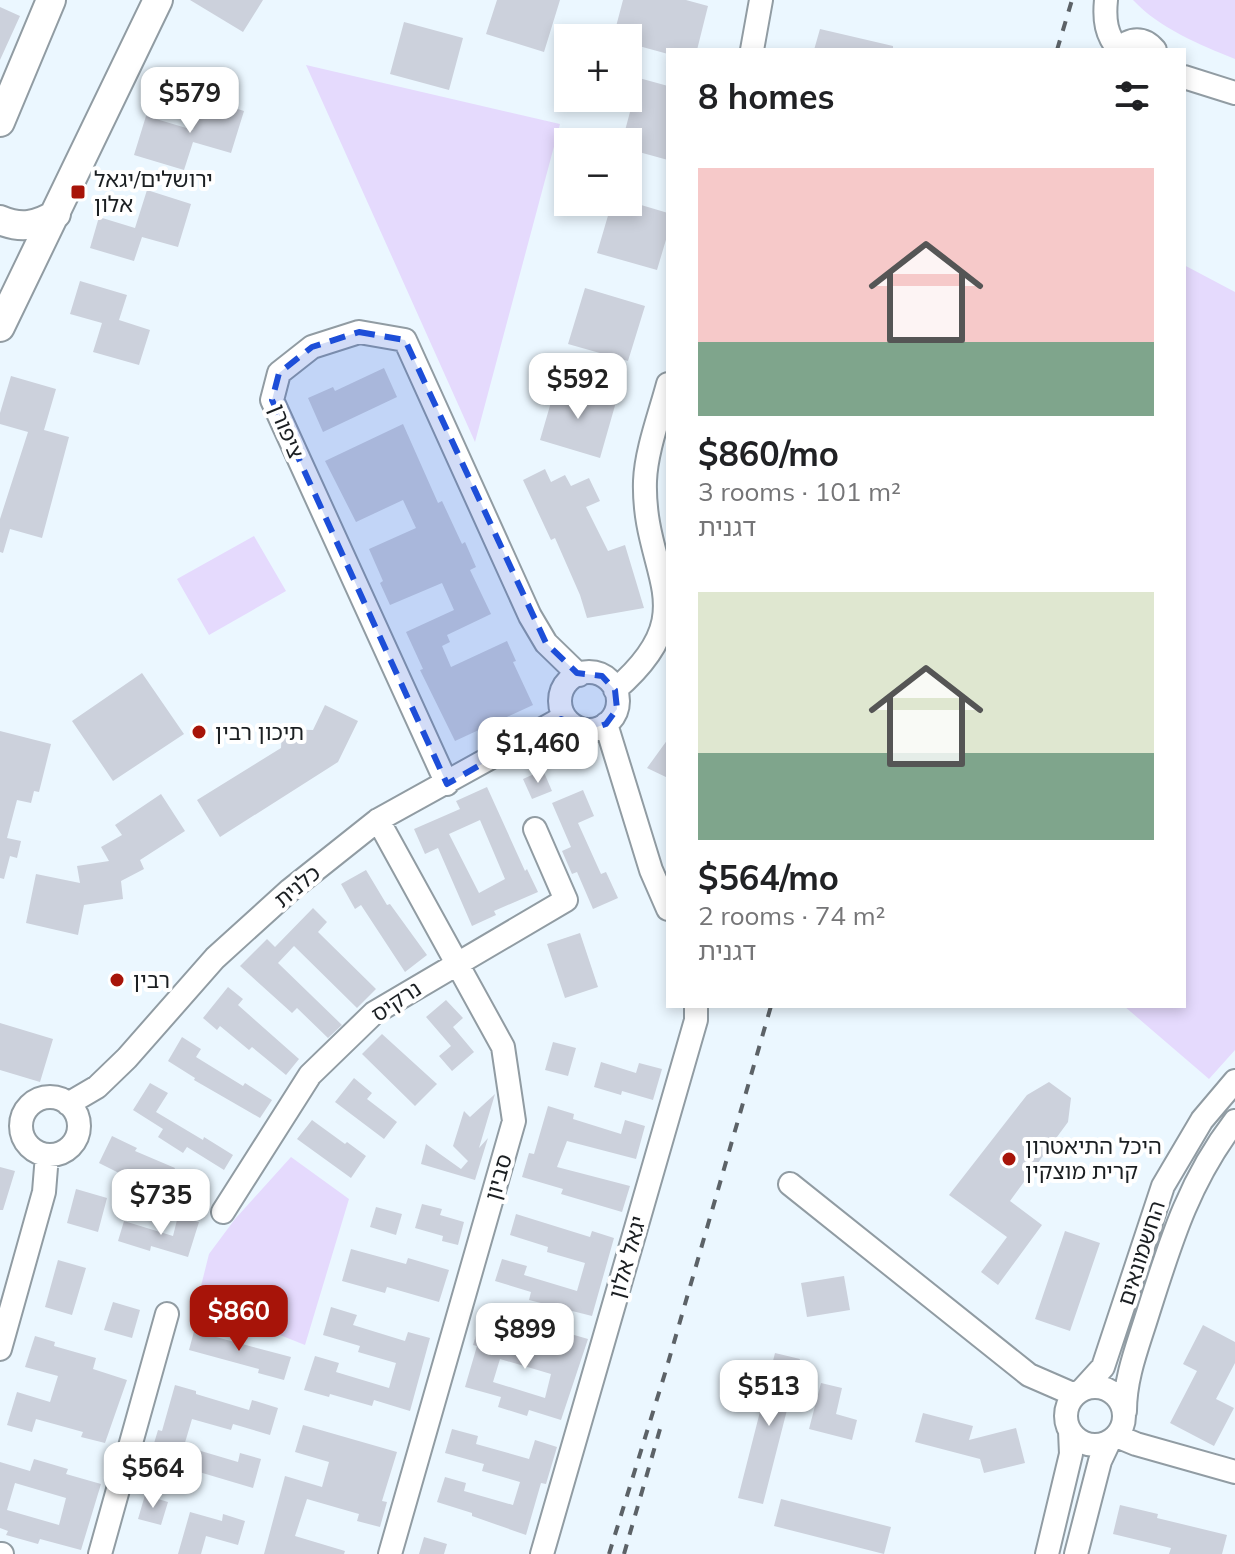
<!DOCTYPE html>
<html lang="en">
<head>
<meta charset="utf-8">
<style>
	body { margin:0; font-family:Mulish,"Noto Sans Hebrew",sans-serif; background:#f2f2f2; color:#202124; height:100vh; display:flex; flex-direction:column; font-size:30px; white-space:nowrap }
	* { box-sizing:border-box; margin:0 }
	p { font-size:26px; color:#757577 }
	.icon { flex:none; width:44px; height:44px; fill:none; stroke:currentColor; stroke-width:2; stroke-linecap:round; stroke-linejoin:round }
	.map { position:relative; flex:1; overflow:hidden }
	.panel { position:absolute; left:666px; top:48px; width:520px; height:960px; display:flex; flex-direction:column; background:#fff; border-radius:0px; box-shadow:0 4px 12px #0003 }
	.panel>* { flex:none }
	.fabs { position:absolute; left:554px; top:24px; display:grid; gap:16px }
	.fabs a { display:grid; place-items:center; width:88px; height:88px; border-radius:0px; background:#fff; box-shadow:0 4px 12px #0003; font-size:40px }
	.price { position:absolute; translate:-50% -68px; padding:0 18px; border-radius:16px; background:#fff; color:#222; font-size:26px; line-height:52px; filter:drop-shadow(0 2px 4px #0008) }
	.price::after { content:''; position:absolute; left:50%; top:48px; width:24px; height:18px; margin-left:-12px; background:inherit; clip-path:polygon(0 0,100% 0,50% 100%) }
	.price.current { background:#a71409; color:#fff }
	ul { padding:0; list-style:none }
	li { display:grid; align-content:center; gap:16px; height:424px; padding:0 32px }
	li span { display:grid; place-items:center; height:248px; border-radius:0px; color:#555 }
	li>.icon { margin-inline-start:auto }
	span .icon { width:144px; height:144px; fill:#fffc; stroke-width:1 }
	li b { font-size:34px }
	h2 { display:flex; justify-content:space-between; align-items:center; height:96px; padding:0 32px; font-size:34px }
	.map>svg:first-child { display:block }
	.green { fill:#e5dafd }
	.building { fill:#ccd1dc; fill-rule:evenodd }
	.lines { fill:none; stroke-linecap:round; stroke-linejoin:round }
	.minor-casing { stroke:#919ca3; stroke-width:26 }
	.major-casing { stroke:#919ca3; stroke-width:32 }
	.minor { stroke:#fff; stroke-width:22 }
	.major { stroke:#fff; stroke-width:28 }
	.rail { stroke:#5c6267; stroke-width:4; stroke-dasharray:10 10; stroke-linecap:butt }
	.marked { fill:#1d4ed8; fill-opacity:0.2; stroke:#1d4ed8; stroke-width:6; stroke-dasharray:16 10; stroke-linejoin:round }
	.poi-dot { fill:#a71409; stroke:#fff; stroke-width:3 }
	.labels { text-anchor:middle; stroke-width:8; stroke-linejoin:round; paint-order:stroke }
	.poi-label { font-size:22px; fill:#1b1f22; stroke:#fff; text-anchor:start }
	.street-label { font-size:22px; fill:#1b1f22; stroke:#fff }
</style>
</head>
<body>
<div class="map">
<svg width="1235" height="1554" viewBox="0 0 1235 1554">
	<rect width="100%" height="100%" fill="#ebf7ff"/>
	<path class="green" d="M1133,0h102v59c-35,-14 -76,-31 -102,-59z
		M306,65l254,59 -85,318z
		M1184,265l51,27v758l-26,29 -85,-73h60z
		M254,536l32,55 -77,44 -32,-56z
		M291,1157l58,42 -44,146 -108,-43 12,-48 26,-35z"/>
	<path class="building" d="M190,0h73l-20,32z
		M497,0h63l-16,52 -58,-18z
		M623,0h63l22,6 -11,44h-29v4l-40,-11v-5h-15z
		M0,7l20,9 -20,44z
		M404,22l59,16 -14,52 -59,-16z
		M820,29l73,17v4h-79z
		M639,78l29,8v74l-40,-11v-7h-6z
		M203,98l41,13 -13,42 -38,-11 -9,28 -50,-15 12,-39 47,14z
		M147,190l44,14 -13,43 -36,-10 -8,24 -44,-13 9,-31 36,11z
		M612,202h19l37,11v20l-11,37 -60,-17z
		M80,281l47,14 -8,25 31,10 -11,35 -46,-13 9,-29 -32,-9z
		M585,288l60,18 -17,55 -60,-17z
		M384,368l13,29 -74,35 -15,-34 25,-11 2,4z
		M11,376l45,13 -12,41 25,7 -27,101 -32,-9 -7,24 -3,-1v-33l28,-87 -28,-8v-11z
		M556,385l60,17 -16,56 -60,-18z
		M403,424l35,79 4,-2 20,43 3,-2 11,25 -6,3 21,44 -44,21 3,7 -8,4 9,21 56,-26 9,20 -3,1 20,43 -78,36 -35,-71 3,-1 -17,-37 48,-22 -12,-27 -52,22 -10,-22 3,-2 -14,-32 47,-21 -13,-28 -47,22 -31,-61z
		M545,469l6,13 14,-7 6,11 18,-8 11,23 -14,6 22,44 17,-6 19,63 -57,10 -7,-23 -25,-57 -4,2 -28,-60z
		M142,673l42,61 -71,47 -41,-60z
		M325,705l33,16 -20,41 -118,75 -23,-37 84,-52 1,-19 31,1z
		M0,731l51,13 -12,48 -5,-1 -3,12 -14,-3 -10,38 14,3 -4,17 -7,-2 -6,23 -4,-1z
		M668,739v39l-21,-10z
		M543,770l9,21 -20,8 -9,-20z
		M487,787l38,84 2,-2 11,23 -44,19 2,4 -24,11 -34,-78 -13,6 -11,-25 46,-20 -4,-8zM480,820l25,59 -26,14 -30,-59z
		M583,790l11,26 -16,7 23,51 5,-2 12,26 -25,11 -16,-37 -5,2 -10,-23 9,-4 -19,-44z
		M161,794l24,37 -45,29 4,9 -23,12 2,18 -39,6 -6,30 -52,-12 10,-49 44,9 -3,-17 32,-5 -8,-14 21,-12 -7,-10z
		M366,870l21,35 3,-1 37,51 -22,17 -44,-67 -6,4 -14,-25z
		M313,908l14,14 -9,10 58,57 -19,19 -63,-62 -16,17 64,62 -14,13 -31,-30 -5,5 -52,-47 27,-27 8,8z
		M580,933l18,54 -33,11 -18,-54z
		M228,987l15,12 -5,6 61,54 -13,16 -34,-28 -3,3 -29,-24 -3,4 -14,-12z
		M446,1000l17,18 -10,9 21,25 -22,19 -13,-15 12,-10 -25,-29z
		M0,1023l53,16 -13,43 -40,-12z
		M382,1034l55,50 -22,22 -53,-52z
		M182,1037l19,12 -5,8 47,29 2,-3 27,17 -12,18 -66,-38 1,-2 -27,-17z
		M553,1042l23,6 -8,28 -23,-6z
		M601,1062l35,11 3,-10 23,6 -9,31 -31,-9 -1,4 -27,-8z
		M354,1078l18,15 -5,6 30,23 -13,17 -49,-37z
		M1049,1082l22,16 -3,24 -58,79 32,24 -44,60 -17,-13 26,-35 -58,-42 78,-100z
		M150,1083l18,10 -12,19 47,28 1,-3 29,18 -9,15 -37,-23 -4,6 -25,-16 5,-8 -30,-19z
		M495,1094l-16,54 9,-10 -13,42 -54,-16 5,-20 35,25 7,-8 -15,-15 11,-35 6,6z
		M548,1106l26,8 -1,5 48,15 4,-14 20,6 -9,33 -69,-18 -10,26 73,19 -8,26 -61,-18 2,-5 -41,-12 7,-24 5,1z
		M312,1120l33,24 2,-2 19,14 -15,22 -54,-39z
		M112,1136l25,12 -2,3 40,17 -8,20 -42,-18 -2,5 -24,-12z
		M0,1167l15,4 -12,39h-3z
		M76,1189l31,9 -9,34 -31,-9z
		M422,1204l20,5 -2,6 24,7 -6,23 -16,-4 1,-5 -28,-8z
		M376,1207l26,7 -6,21 -26,-8z
		M516,1214l74,23 2,-6 22,7 -22,78 -63,-16 2,-8 -36,-11 7,-22 25,7 -3,9 53,16 8,-28 -38,-11 1,-5 -38,-12z
		M178,1216l21,6 -11,35 -37,-11 -1,5 -32,-10 6,-20 49,15z
		M1065,1231l35,12 -30,88 -35,-12z
		M351,1249l55,15 2,-6 41,12 -10,32 -52,-15 -2,6 -43,-12z
		M58,1260l28,8 -14,47 -27,-8z
		M844,1276l6,34 -43,7 -6,-34z
		M113,1302l27,8 -8,28 -28,-8z
		M331,1307l26,8 -4,10 52,16 3,-9 22,6 -20,73 -36,-11 -2,6 -42,-12 -1,3 -25,-7 11,-34 24,7 -3,9 53,16 7,-25 -38,-11 2,-6 -37,-11z
		M481,1319l24,7 -3,10 56,16 6,-20 24,7 -27,81 -32,-10 -2,6 -29,-9 3,-10 -36,-10 12,-41 -4,-1zM500,1359l51,15 -6,24 -52,-16z
		M196,1324l22,6 -2,7 75,20 -7,23 -26,-7 1,-4 -70,-19z
		M1203,1325l32,17v21l-19,36 18,9 -20,38 -44,-23 27,-52 -14,-7z
		M35,1336l20,6 -1,4 42,12 -3,11 34,11 -22,63 -24,-6 2,-5 -47,-13 -4,13 -25,-7 10,-33 33,10 8,-26 -33,-9z
		M775,1353l25,6 -37,145 -25,-6z
		M821,1383l21,5 -6,26 21,6 -5,20 -43,-11z
		M175,1385l21,6v3l53,16 3,-10 26,8 -8,27 -37,-11 -2,6 -39,-11 -8,27 54,16 2,-9 21,6 -8,29 -64,-19 2,-7 -39,-12 6,-20 4,1z
		M923,1413l50,13 -4,14 47,-12 9,35 -41,10 -4,-14 -65,-17z
		M303,1425l94,27 -15,49 5,1 -7,25 -23,-6 2,-7 -52,-15 -12,37 50,15 -1,3h-80l21,-78 37,11 7,-25 -34,-10z
		M452,1429l26,7 -2,8 53,15 6,-19 22,7 -11,37 -5,-1 -15,52 -54,-19v-3l-35,-11 8,-25 21,6 -2,8 49,14 7,-23 -38,-11 2,-7 -39,-11z
		M34,1459l34,10 -2,5 35,10 -20,66 -41,-11 -2,5 -32,-9 2,-4 -8,-3v-66l30,9zM15,1483l51,15 -7,27 -52,-15z
		M145,1495l23,7 -7,23 -23,-6z
		M781,1499l110,28 -7,27 -110,-28z
		M1120,1505l38,9 -1,4 70,17 -5,19h-53l2,-6 -58,-14z
		M190,1512l32,9 1,-7 22,7 -7,24 -32,-9 -5,18h-23z
		M424,1537l23,7 -3,10h-25z"/>
	<g class="lines">
		<g class="minor-casing">
			<path id="minor" d="M1106,0c-2,20 0,35 13,50
				M752,50l9,-50
				M1119,50c11,-13 25,-13 36,0
				M1184,77l51,16
				M560 701a29 29 0 1 1 58 0a29 29 0 1 1-58 0Z
				M615,690c93,-80 27,-115 30,-209 1,-30 15,-67 23,-97
				M606,724l45,146 17,39
				M447,784l-175,-384 7,-27 33,-26 47,-15 46,8 125,276 16,27 33,32
				M378,820l125,227 11,74 -124,433
				M21 1126a29 29 0 1 1 58 0a29 29 0 1 1-58 0Z
				M68,1104l29,-17 30,-29 88,-100 75,-68 88,-70 186,-103
				M790,1184l239,191 46,20
				M223,1212l87,-137 64,-62 192,-113 -31,-71
				M0,1349l44,-157 3,-37
				M1066 1416a29 29 0 1 1 58 0a29 29 0 1 1-58 0Z
				M1083,1389l20,-22 60,-181 39,-66 33,-39
				M1125,1411c0,-33 12,-63 22,-95 23,-72 41,-134 88,-195
				M1119,1437l17,7 99,28
				M0,1554h2
				M100,1554l67,-240
				M542,1554l154,-534v-14
				M1047,1554l24,-100 -1,-23
				M1076,1554l24,-93 9,-19"/>
		</g>
		<g class="major-casing">
			<path id="major" d="M0,122l51,-122
				M0,220c21,9 37,6 56,-6
				M0,327l158,-327"/>
		</g>
		<use href="#minor" class="minor"/>
		<use href="#major" class="major"/>
		<path class="rail" d="M1057,50l15,-50
			M609,1554l57,-184 105,-364
			M624,1554l36,-125"/>
	</g>
	<path class="marked" d="M359,332l46,8 141,303 31,30 25,3 13,14 2,19 -11,15 -18,6 -27,-11 -114,65 -175,-384 7,-27 33,-26z"/>
	<g class="poi-dot">
		<rect x="70" y="184" width="16" height="16" rx="4"/>
		<circle cx="199" cy="732" r="8"/>
		<circle cx="117" cy="980" r="8"/>
		<circle cx="1009" cy="1159" r="8"/>
	</g>
	<g class="labels">
		<g class="poi-label">
			<text x="94" y="187">ירושלים/יגאל<tspan x="94" dy="25">אלון</tspan></text>
			<text x="215" y="740">תיכון רבין</text>
			<text x="133" y="988">רבין</text>
			<text x="1025" y="1154">היכל התיאטרון<tspan x="1025" dy="25">קרית מוצקין</tspan></text>
		</g>
		<g class="street-label">
			<text transform="translate(287 431) rotate(68)" y="8">ציפורן</text>
			<text transform="translate(297 886) rotate(-40)" y="8">כלנית</text>
			<text transform="translate(396 1001) rotate(-34)" y="8">נרקיס</text>
			<text transform="translate(498 1177) rotate(-74)" y="8">סביון</text>
			<text transform="translate(1141 1253) rotate(-72)" y="8">החשמונאים</text>
			<text transform="translate(627 1257) rotate(-74)" y="8">יגאל אלון</text>
		</g>
	</g>
</svg>
<div class="fabs">
<a>+</a>
<a>−</a>
</div>
<b class="price" style="left:190px;top:135px">$579</b>
<b class="price" style="left:578px;top:421px">$592</b>
<b class="price" style="left:538px;top:785px">$1,460</b>
<b class="price" style="left:161px;top:1237px">$735</b>
<b class="price current" style="left:239px;top:1353px">$860</b>
<b class="price" style="left:525px;top:1371px">$899</b>
<b class="price" style="left:769px;top:1428px">$513</b>
<b class="price" style="left:153px;top:1510px">$564</b>
<section class="panel">
<h2>8 homes<svg class="icon" aria-label="filters" viewBox="0 0 24 24"><path d="M4 7h16M4 17h16"/><circle cx="9" cy="7" r="2"/><circle cx="15" cy="17" r="2"/></svg></h2>
<ul>
<li><span style="background:linear-gradient(#f6c9c9 70%,#7fa58c 0)"><svg class="icon" aria-label="home" viewBox="0 0 24 24"><path d="M3 11l9-7 9 7M6 9v11h12V9"/></svg></span><div><b>$860/mo</b><p>3 rooms · 101 m²</p><p>דגנית</p></div></li>
<li><span style="background:linear-gradient(#dfe7d0 65%,#7fa58c 0)"><svg class="icon" aria-label="home" viewBox="0 0 24 24"><path d="M3 11l9-7 9 7M6 9v11h12V9"/></svg></span><div><b>$564/mo</b><p>2 rooms · 74 m²</p><p>דגנית</p></div></li>
</ul>
</section>
</div>
</body>
</html>
